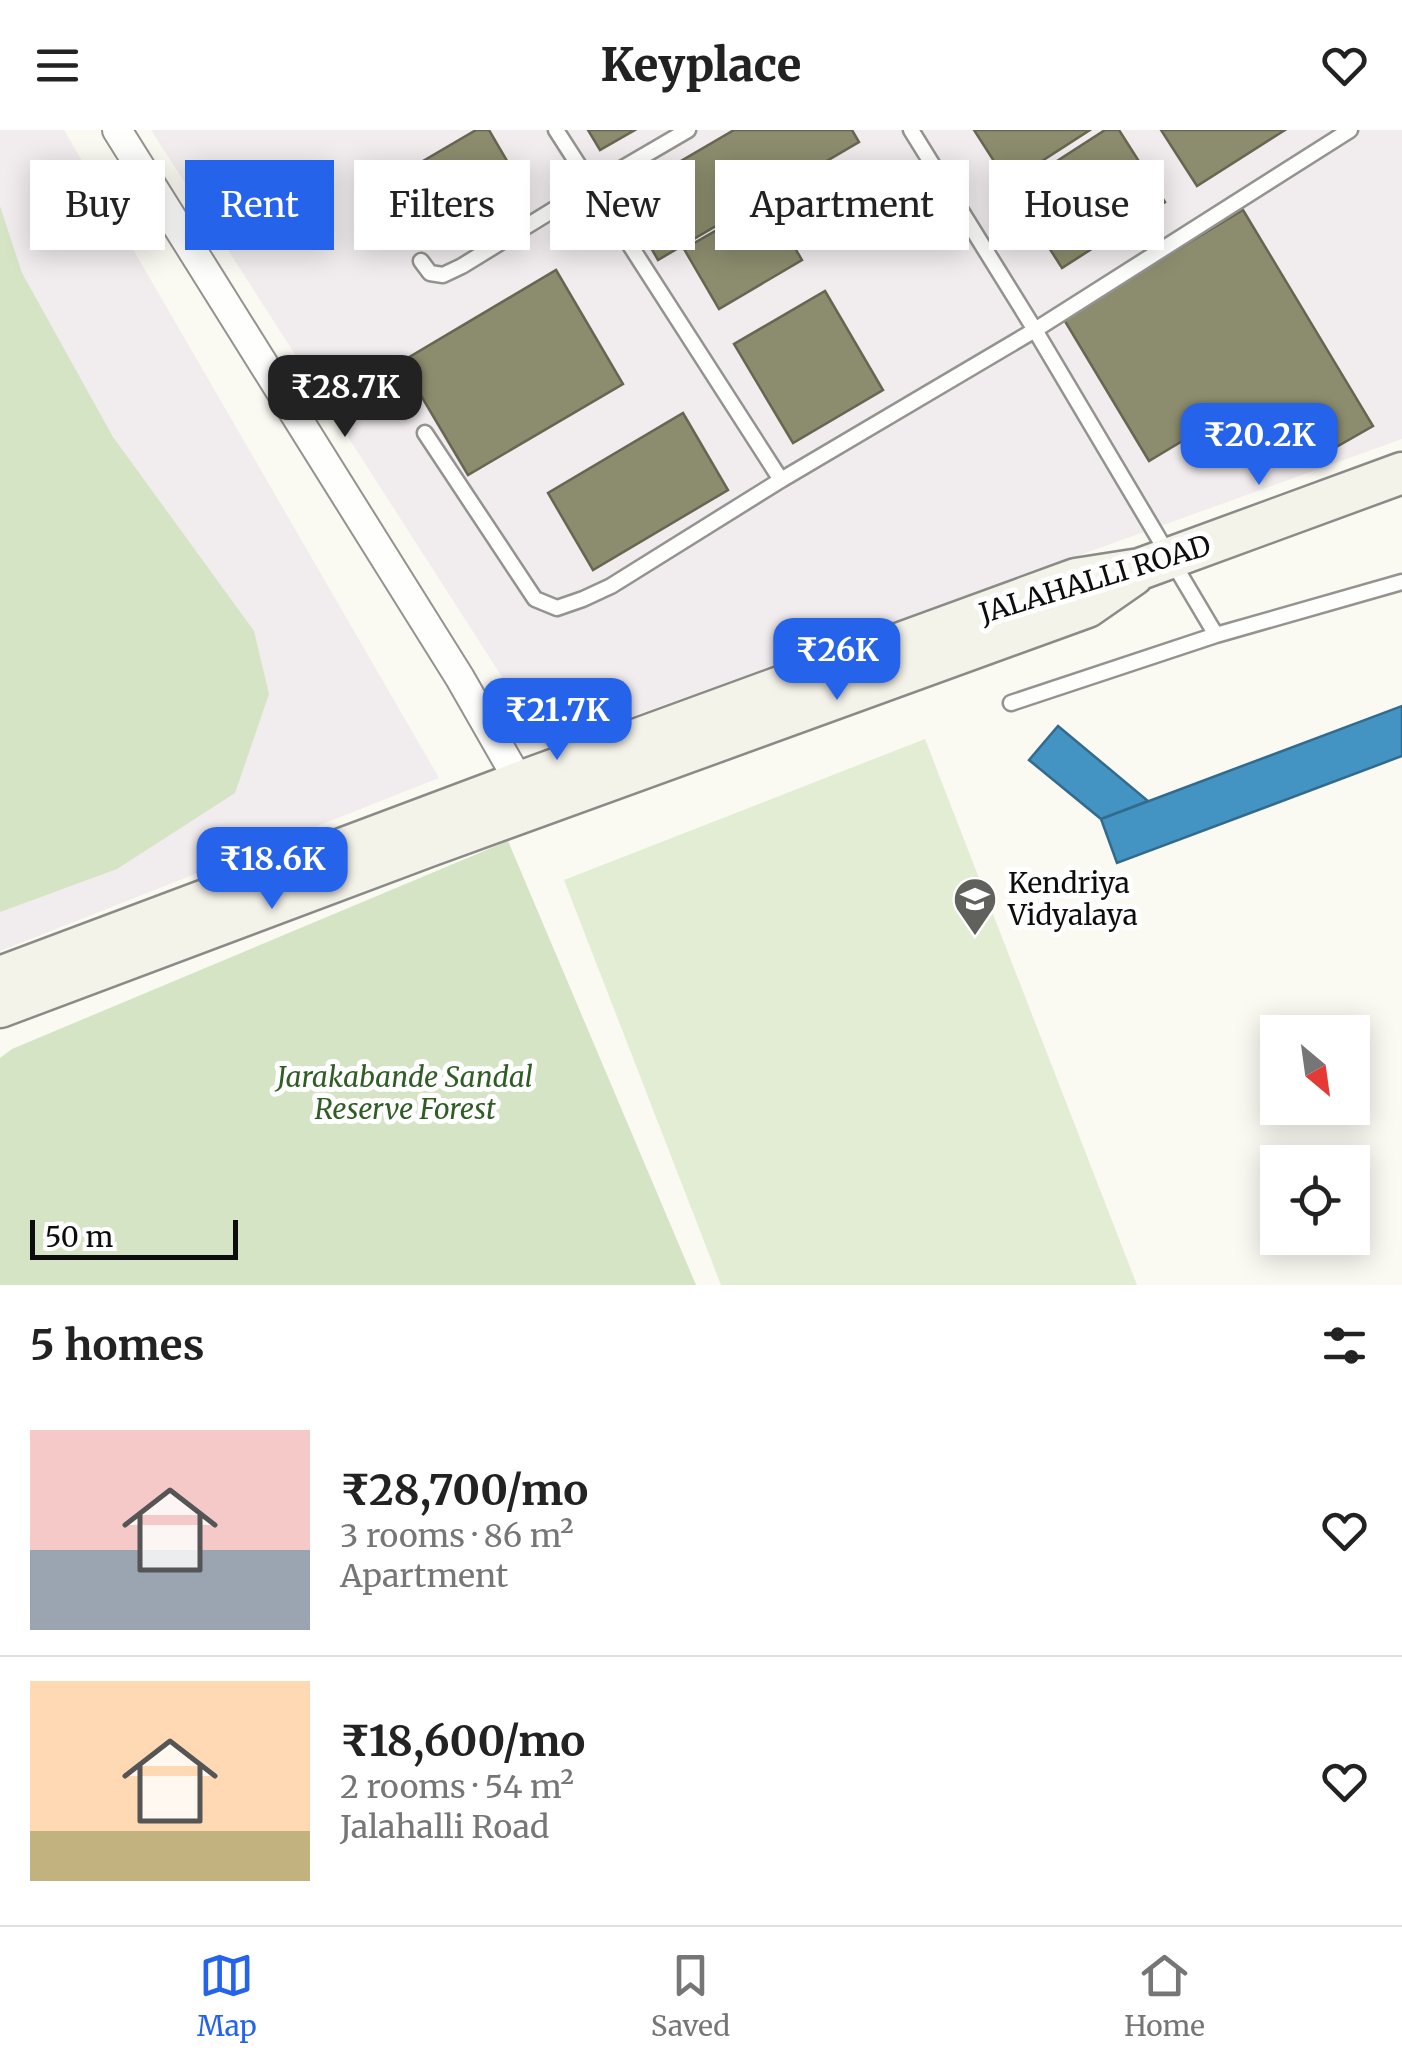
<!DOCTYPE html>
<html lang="en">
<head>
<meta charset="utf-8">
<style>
	body { margin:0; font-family:Merriweather,serif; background:#f2f2f2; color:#222; height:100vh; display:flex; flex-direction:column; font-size:38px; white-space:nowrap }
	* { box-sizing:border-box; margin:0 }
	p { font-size:32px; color:#767676 }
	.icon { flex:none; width:55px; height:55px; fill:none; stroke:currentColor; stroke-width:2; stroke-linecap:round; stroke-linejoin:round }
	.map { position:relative; height:1155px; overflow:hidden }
	.drawer { display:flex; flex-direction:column; background:#fff; flex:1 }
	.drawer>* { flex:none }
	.guide { position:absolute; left:30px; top:30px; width:1342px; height:90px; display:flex; gap:20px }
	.needle { width:65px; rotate:151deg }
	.buttons { position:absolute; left:1260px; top:885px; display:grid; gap:20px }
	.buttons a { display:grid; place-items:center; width:110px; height:110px; border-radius:0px; background:#fff; box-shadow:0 5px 25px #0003; font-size:50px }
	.scale { position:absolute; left:30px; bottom:25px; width:208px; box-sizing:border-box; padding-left:10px; border:5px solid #0d0d0d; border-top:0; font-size:28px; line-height:35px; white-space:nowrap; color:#0d0d0d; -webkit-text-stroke:8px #fff; paint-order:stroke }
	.price { position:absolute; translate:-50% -85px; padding:0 22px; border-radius:20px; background:#2563eb; color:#fff; font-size:32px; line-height:65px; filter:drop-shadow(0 2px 5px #0008) }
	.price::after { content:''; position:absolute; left:50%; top:60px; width:30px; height:22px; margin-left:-15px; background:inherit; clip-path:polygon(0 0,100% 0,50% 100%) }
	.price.on { background:#222; color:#fff }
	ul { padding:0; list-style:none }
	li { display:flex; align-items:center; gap:30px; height:250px; padding:0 30px }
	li+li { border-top:2px solid #e0e0e0 }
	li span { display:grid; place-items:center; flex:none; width:280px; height:200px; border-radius:0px; color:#555 }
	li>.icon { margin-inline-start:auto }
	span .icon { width:120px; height:120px; fill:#fffc; stroke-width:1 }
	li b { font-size:42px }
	h2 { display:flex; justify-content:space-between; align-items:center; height:120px; padding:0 30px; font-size:42px }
	.tag { padding:0 35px; border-radius:0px; background:#fff; box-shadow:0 5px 25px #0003; font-size:35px; line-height:90px }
	.tag.on { background:#2563eb; color:#fff }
	header { display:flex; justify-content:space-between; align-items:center; height:130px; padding:0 30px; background:#fff; font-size:45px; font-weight:800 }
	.tab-bar { display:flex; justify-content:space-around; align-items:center; height:140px; border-top:2px solid #e0e0e0; background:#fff; font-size:28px; color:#767676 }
	.tab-bar a { display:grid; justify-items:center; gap:5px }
	.tab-bar .on { color:#2563eb }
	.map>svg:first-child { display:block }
	.industrial { fill:#f1ecee }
	.green { fill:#e3edd4 }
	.forest { fill:#d4e4c4 }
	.schools { fill:#4393c3; stroke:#336b8c; stroke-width:2.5 }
	.industry { fill:#8c8c6e; stroke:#666651; stroke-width:2.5 }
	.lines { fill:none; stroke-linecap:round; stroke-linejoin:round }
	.lane-casing { stroke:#949390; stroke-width:19 }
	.street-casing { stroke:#949390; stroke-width:32 }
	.secondary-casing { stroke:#8a8a87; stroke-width:45 }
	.lane { stroke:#fefefd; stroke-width:14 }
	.street { stroke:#fefefd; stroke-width:28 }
	.secondary { stroke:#f3f3ea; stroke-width:40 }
	.labels { text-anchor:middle; stroke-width:10; stroke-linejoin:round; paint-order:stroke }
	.street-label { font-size:28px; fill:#0d0d0d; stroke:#fff }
	.poi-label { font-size:28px; fill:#0d0d0d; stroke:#fff; text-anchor:start }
	.park-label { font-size:28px; font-style:italic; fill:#305d25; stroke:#fff }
</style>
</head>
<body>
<header><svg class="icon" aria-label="menu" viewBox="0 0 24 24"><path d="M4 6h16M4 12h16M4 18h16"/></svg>Keyplace<svg class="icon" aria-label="heart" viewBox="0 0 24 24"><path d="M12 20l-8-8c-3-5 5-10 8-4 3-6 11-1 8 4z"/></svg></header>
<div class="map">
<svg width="1402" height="1155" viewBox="0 0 1402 1155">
	<rect width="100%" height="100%" fill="#faf9f2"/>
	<path class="industrial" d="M0,0h64l375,648 -439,173z
		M151,0h1251v309l-855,308z"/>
	<path class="green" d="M925,609l212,546h-416l-157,-405z"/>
	<path class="forest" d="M0,76l22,67 91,164 141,194 15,63 -34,99 -118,76 -117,43z
		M508,711l188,444h-696v-227l12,-9z"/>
	<path class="schools" d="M1402,576v50l-285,107 -16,-44z
		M1058,596l90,75 -47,18 -72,-59z"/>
	<path class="industry" d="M476,0h13l31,53 -109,64 -34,-59z
		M588,0h47l-35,20z
		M734,0h118l7,12 -201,118 -37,-64z
		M974,0h116l-82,53z
		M1105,0h14l46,72 -103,66 -50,-78z
		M1161,0h124l-88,56z
		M767,71l35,59 -83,49 -35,-60z
		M1243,80l130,216 -70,40 -114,-29 -40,24 -86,-143z
		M556,140l67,114 -155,91 -67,-113z
		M825,161l58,99 -90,53 -59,-99z
		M683,283l45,77 -135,80 -45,-77z"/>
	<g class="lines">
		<g class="lane-casing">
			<path id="lane" d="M556,0l225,350
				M911,0l124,200 181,305
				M421,131l9,12 13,2 19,-9 130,-80 96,-56
				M425,303l110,166 22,9 26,-9 28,-13 170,-106 254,-150 315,-200
				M1011,573l205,-68 186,-53"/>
		</g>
		<g class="street-casing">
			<path id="street" d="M117,0l343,548 68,119"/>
		</g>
		<g class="secondary-casing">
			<path id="secondary" d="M0,847l520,-195 556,-203 64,-10 262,-96
				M0,877l429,-161 658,-239 46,-32"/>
		</g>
		<use href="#lane" class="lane"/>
		<use href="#street" class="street"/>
		<use href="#secondary" class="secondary"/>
	</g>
	<defs>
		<g id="school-pin" transform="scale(2.25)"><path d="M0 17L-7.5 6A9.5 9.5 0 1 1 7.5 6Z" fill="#60605d" stroke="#fff"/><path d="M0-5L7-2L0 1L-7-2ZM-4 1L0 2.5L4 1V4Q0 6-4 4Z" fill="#fff"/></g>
	</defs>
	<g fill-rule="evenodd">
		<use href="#school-pin" x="975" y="769"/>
	</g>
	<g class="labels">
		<g class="street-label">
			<text transform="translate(1095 449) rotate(-17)" y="10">JALAHALLI ROAD</text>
		</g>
		<g class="poi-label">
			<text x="1008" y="763">Kendriya<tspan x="1008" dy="32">Vidyalaya</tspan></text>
		</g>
		<g class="park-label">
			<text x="405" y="957">Jarakabande Sandal<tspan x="405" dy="32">Reserve Forest</tspan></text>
		</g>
	</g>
</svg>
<div class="buttons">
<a><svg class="needle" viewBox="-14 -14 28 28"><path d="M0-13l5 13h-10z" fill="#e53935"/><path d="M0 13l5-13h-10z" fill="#767676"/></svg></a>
<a><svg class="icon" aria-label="locate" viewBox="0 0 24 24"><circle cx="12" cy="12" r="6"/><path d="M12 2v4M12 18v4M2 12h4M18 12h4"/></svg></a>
</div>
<div class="scale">50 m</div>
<b class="price on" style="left:345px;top:310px">₹28.7K</b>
<b class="price" style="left:1259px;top:358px">₹20.2K</b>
<b class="price" style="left:837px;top:573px">₹26K</b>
<b class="price" style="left:557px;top:633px">₹21.7K</b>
<b class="price" style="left:272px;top:782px">₹18.6K</b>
<div class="guide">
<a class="tag">Buy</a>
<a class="tag on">Rent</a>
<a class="tag">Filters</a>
<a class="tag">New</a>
<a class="tag">Apartment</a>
<a class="tag">House</a>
</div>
</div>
<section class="drawer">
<h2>5 homes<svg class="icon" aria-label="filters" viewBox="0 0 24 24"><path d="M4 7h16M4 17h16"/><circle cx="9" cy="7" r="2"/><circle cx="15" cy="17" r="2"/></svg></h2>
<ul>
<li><span style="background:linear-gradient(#f6c9c9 60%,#9aa5b1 0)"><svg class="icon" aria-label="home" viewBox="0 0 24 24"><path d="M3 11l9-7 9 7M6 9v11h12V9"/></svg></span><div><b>₹28,700/mo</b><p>3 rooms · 86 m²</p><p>Apartment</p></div><svg class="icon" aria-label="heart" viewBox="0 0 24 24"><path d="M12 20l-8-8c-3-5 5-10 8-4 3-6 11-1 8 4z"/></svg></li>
<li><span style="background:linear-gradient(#ffd9b3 75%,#c2b280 0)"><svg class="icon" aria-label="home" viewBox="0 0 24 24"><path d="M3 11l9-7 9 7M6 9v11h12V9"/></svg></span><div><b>₹18,600/mo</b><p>2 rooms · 54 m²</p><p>Jalahalli Road</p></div><svg class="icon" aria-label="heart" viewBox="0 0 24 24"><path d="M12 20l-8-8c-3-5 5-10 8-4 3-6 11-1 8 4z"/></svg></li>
</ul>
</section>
<nav class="tab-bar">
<a class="on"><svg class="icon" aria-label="map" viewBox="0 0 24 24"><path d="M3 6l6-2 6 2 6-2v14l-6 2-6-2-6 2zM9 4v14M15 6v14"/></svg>Map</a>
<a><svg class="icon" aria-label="saved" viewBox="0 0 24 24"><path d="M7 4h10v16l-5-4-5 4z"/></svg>Saved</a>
<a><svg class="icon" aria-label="home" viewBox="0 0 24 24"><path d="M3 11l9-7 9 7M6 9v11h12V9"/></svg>Home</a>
</nav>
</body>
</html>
